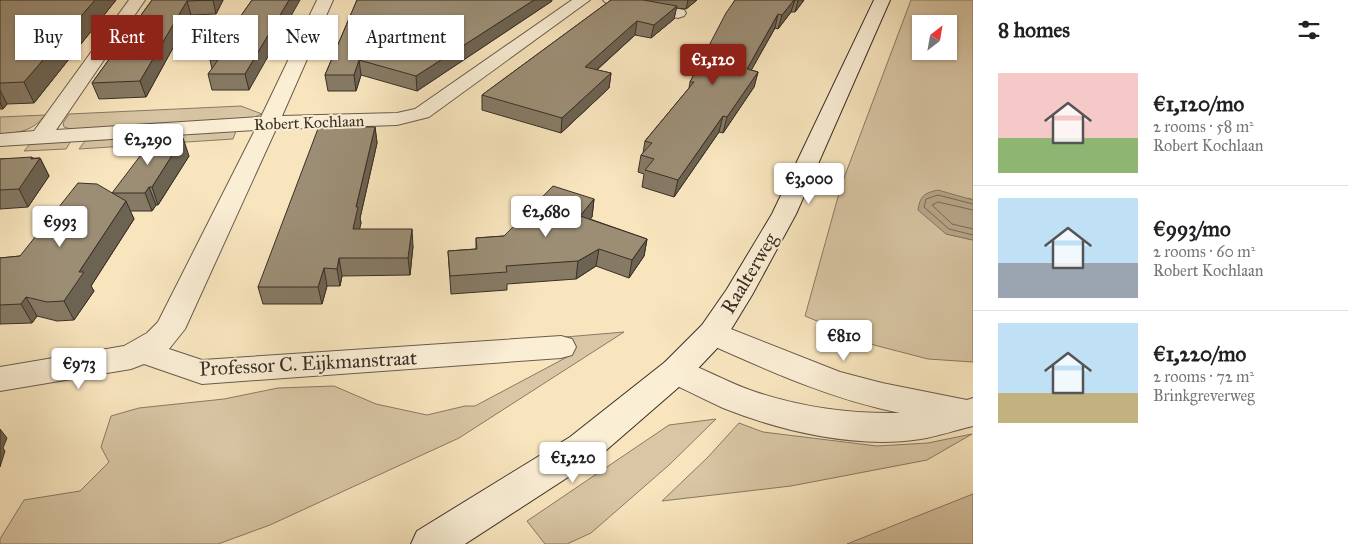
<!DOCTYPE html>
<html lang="en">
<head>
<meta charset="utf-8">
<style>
	body { margin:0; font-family:"IM FELL Great Primer",serif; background:#f6f6f6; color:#202124; height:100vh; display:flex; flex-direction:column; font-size:19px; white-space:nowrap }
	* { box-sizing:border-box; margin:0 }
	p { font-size:16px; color:#757577 }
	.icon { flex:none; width:28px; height:28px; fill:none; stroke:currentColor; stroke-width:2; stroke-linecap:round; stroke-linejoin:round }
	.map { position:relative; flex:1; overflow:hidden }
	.sheet { display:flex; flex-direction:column; background:#fff; width:375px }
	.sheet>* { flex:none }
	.hud { position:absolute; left:15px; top:15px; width:475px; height:45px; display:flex; gap:10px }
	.needle { width:32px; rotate:31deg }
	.tools { position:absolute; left:912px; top:15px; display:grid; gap:10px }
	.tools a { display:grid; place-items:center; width:45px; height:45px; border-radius:0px; background:#fff; box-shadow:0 1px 4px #0004; font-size:25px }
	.price { position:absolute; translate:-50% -42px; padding:0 11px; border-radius:5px; background:#fff; color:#222; font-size:16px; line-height:32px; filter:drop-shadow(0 1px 2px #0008) }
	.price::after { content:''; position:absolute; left:50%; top:30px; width:15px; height:11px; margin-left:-8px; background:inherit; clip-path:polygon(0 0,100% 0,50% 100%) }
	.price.active { background:#8f2418; color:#fff }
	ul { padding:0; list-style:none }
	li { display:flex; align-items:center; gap:15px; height:125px; padding:0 25px }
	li+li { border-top:1px solid #e0e0e0 }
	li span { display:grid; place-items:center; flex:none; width:140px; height:100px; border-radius:0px; color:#555 }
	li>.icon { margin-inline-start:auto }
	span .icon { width:60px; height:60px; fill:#fffc; stroke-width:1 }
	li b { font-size:21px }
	h2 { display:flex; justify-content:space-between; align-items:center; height:60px; padding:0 25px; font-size:21px }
	.chip { padding:0 18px; border-radius:0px; background:#fff; box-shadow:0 1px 4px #0004; font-size:18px; line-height:45px }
	.chip.active { background:#8f2418; color:#fff }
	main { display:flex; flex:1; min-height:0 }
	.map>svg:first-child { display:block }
	.green { fill:#d8c6a4; stroke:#887a65; fill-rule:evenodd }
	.water { fill:#b7a78a; stroke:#857762 }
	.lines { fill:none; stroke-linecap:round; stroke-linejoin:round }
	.shore { stroke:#786b58; stroke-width:1 }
	.minor-casing { stroke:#695c4c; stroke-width:2 }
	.tertiary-casing { stroke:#695c4c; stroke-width:2 }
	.secondary-casing { stroke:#392f26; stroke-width:2 }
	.minor { fill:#faeed5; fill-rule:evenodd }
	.tertiary { fill:#faeed5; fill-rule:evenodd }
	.secondary { fill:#faeed5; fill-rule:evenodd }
	.wall { fill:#867a65; stroke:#392f26 }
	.shaded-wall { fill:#6d6352; stroke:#392f26 }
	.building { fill:#9c8e75; stroke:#392f26 }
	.labels { text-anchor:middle; stroke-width:4; stroke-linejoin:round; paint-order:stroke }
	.far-street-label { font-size:16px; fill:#392f26; stroke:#faeed5 }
	.street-label { font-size:20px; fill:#392f26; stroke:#faeed5 }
</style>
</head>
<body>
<main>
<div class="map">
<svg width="973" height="544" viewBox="0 0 973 544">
	<rect width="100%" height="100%" fill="#f8e5be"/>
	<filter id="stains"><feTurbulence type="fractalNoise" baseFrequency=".004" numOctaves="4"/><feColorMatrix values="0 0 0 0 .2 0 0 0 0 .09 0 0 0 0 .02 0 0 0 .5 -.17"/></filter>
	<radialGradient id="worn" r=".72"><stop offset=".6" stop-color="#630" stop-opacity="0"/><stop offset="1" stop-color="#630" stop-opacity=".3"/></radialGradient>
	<path class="green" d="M911,0h62v200l-4,-2 -35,24 12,12 27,6v122l-45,-3 -54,-14 -69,-29 36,-130zM921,24h28v27h-28z
		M241,106l21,8 -17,7 -171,9 -10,-3 -1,-4 6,-9z
		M45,115c-12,16 -26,18 -45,19v-17z
		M236,131l-3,8 -154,10 6,-8z
		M71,141l-5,8 -42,2 6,-7z
		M624,332l-165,106 -189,87 -52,19h-218v-5l24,-39 56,-9 29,-29 -8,-15 10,-31 28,-8 85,-9 54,-11 56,-2 42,18 51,11 38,-9h10l94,-50 -4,-19z
		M716,419l-47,46 -78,68 -24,11h-22l-18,-23 142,-96z
		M739,423l24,9 114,14 51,-3 44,-9 -45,26 -136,26 -129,15 46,-44z
		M973,494v50h-126z"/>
	<path class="water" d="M938,190l35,10v40l-27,-6 -28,-24c2,-14 6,-17 20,-20z"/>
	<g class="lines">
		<path class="shore" d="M973,204l-35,-9 -12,4 -2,8 25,22 24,6
			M973,210l-35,-8 -6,3 20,19 21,5"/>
		<g class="minor-casing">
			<path id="minor" d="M129,0h16l-89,130 205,-13 56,-117h16l-51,116 115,-3 18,-4 157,-109h18l-161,117 -32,8 -121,4 -91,200 -16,20 33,11 359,-24 11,3 4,8 -4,8 -11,3 -359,26 -58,-20 -13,5 -131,22v-24l124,-21 23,-13 11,-11 97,-192 -255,16v-12l34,-3z
				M603,0h32l49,10 2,3 -2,3 -6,2 -67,-13 -5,-2z"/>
		</g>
		<g class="tertiary-casing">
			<path id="tertiary" d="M713,322l127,50 42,11 85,17 6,-2v28c-17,4 -34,10 -52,13 -64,10 -138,-7 -198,-31 -20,-9 -39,-19 -58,-28l-5,-9 5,-9 11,-3c26,8 48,22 74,31 48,17 100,24 150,23 -70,-14 -133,-43 -198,-72l-4,-8 4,-8z"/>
		</g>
		<g class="secondary-casing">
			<path id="secondary" d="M874,0h16l-94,214 -44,81 -28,46 -37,39 -91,79 -131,85h-54l6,-13 153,-94 95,-75 37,-37 25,-36 45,-75z"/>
		</g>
		<use href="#minor" class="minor"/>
		<use href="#tertiary" class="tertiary"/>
		<use href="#secondary" class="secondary"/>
	</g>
	<path class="wall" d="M0,0h116l-82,103 -27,1 -4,5h-3z
		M152,0h71l-7,14 -25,1 -45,82 -47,2 -7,-16z
		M252,0l-3,90h-37l-4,-16 4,-5 -2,-9z
		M357,0l195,1 -135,90 -56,-16 -5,16h-28l-3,-16z
		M611,0h86l-11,9 -10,-1 -2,11 -23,19 -16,-3 -38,35 14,3 -2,15 -48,45 -79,-23v-15z
		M735,0h69l-9,12h-4l-13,17 -3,-1 -24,42 7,2 -4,15 -31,46 -4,-1 -45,65 -32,-10 2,-13 -6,-2 3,-17 2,-2 2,-12 44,-53 1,-6z
		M375,127l2,16 -17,75 1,5 -2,6 54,17 -3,29 -68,1 -2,10h-13l-5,18h-59l-5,-17z
		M189,156l-31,49h-2l-4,6h-22l4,8 -43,67 3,5 -20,29 -17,1 -20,-5 -5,7 -32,1v-66l20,-2 92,-63z
		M40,158l9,18 -21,31 -28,2v-50z
		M594,199l-2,18 -2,2 57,20 -3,17 -15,22 -33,-12 -20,13 -69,5v6l-56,4 -3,-43 28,-2v-11l28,-2z"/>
	<path class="shaded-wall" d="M95,0h21l-82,103 -10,-21z
		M213,0h10l-7,14z
		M289,0h11l-51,90 -4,-16z
		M534,0h18v1l-135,90 -1,-15z
		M688,0h9l-11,9z
		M794,0h1l-4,12 -13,17 4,-14z
		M798,0h6l-9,12z
		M187,1l4,14 -45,82 -6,-16z
		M677,6l-3,13 -23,19 3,-13z
		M778,14l-3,14 -32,57 4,-16z
		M637,21l-2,14 -51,46 1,-14z
		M359,60l2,15 -5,16 -2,-16z
		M758,72l-4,15 -31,46 4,-16z
		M611,73l-2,15 -48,45 1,-15z
		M0,90l7,14 -4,5 -3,-7z
		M723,116l-4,16 -45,65 4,-17z
		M375,127l2,16 -17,75 1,5 -5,23 -3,-17 3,-22z
		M183,138l6,18 -31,49 -6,-18z
		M32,157l4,7 4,-6 9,18 -21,31 -9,-18z
		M149,187l7,18 -4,6 -7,-18z
		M594,199l-2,18 -13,17 1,-18z
		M126,201l8,18 -43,67 3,5 -20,29 -10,-19 15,-29z
		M412,229l1,17 -3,29 -2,-17z
		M647,239l-3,17 -15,22 3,-18z
		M599,249l-3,17 -20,13 2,-18z
		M339,258l3,18 -2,10 -3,-17z
		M324,268l3,18 -5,18 -4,-17z
		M26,297l11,19 -5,7 -11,-19z
		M0,429l7,9 -4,10 2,3 -5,16z"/>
	<path class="building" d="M0,0h95l-71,82 -24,1z
		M152,0h61l-26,1 -47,80 -48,2z
		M252,0h37l-44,74h-37l10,-14h-8z
		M357,0h177l-118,76 -57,-16 -5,15h-29z
		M611,0h32l34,6 -23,19 -17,-4 -52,46 26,6 -49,45 -80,-23z
		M735,0h59l-12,15 -4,-1 -31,55 11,3 -31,45 -4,-1 -45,64 -33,-10 9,-11 -13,-4 11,-12 -7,-2 49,-59h-4l36,-69z
		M319,126l56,1 -19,80h2l-5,22h59l-4,29h-69l-2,11 -13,-1 -6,19h-60z
		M183,138l-31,49h-3l-4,6h-33l41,-54z
		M32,157l-1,2 9,-1 -21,31 -19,1v-31z
		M78,183l19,1 29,17 -47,71h5l-20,29 -17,1 -21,-5 -5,7 -21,1v-47l20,-2z
		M553,186l41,13 -14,17 67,23 -15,21 -33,-11 -21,12 -72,5 1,6 -57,4 -2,-25 29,-2 -1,-11 28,-2z"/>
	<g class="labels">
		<g class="far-street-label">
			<text transform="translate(309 122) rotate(-2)" y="6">Robert Kochlaan</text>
		</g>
		<g class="street-label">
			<text transform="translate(749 273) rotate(-59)" y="7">Raalterweg</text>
			<text transform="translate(308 363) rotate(-3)" y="7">Professor C. Eijkmanstraat</text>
		</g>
	</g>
	<rect width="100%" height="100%" filter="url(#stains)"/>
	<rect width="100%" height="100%" fill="url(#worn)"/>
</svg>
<div class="tools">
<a><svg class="needle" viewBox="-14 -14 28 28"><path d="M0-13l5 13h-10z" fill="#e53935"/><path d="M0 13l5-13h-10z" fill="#757577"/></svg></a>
</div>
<b class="price active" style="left:713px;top:86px">€1,120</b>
<b class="price" style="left:148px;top:166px">€2,290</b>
<b class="price" style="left:809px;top:205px">€3,000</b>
<b class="price" style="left:546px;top:238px">€2,680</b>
<b class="price" style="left:60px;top:248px">€993</b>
<b class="price" style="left:844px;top:362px">€810</b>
<b class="price" style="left:79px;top:390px">€973</b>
<b class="price" style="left:573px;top:484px">€1,220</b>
<div class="hud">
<a class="chip">Buy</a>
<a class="chip active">Rent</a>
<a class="chip">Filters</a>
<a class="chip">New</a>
<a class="chip">Apartment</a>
</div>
</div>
<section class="sheet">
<h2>8 homes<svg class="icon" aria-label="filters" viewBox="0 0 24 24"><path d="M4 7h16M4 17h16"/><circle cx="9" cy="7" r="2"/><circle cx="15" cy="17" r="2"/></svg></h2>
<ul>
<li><span style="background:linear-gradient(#f6c9c9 65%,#8fb573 0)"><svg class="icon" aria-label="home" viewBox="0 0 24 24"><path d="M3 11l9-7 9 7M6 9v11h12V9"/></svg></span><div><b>€1,120/mo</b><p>2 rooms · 58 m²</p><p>Robert Kochlaan</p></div></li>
<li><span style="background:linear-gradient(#bfe0f5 65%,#9aa5b1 0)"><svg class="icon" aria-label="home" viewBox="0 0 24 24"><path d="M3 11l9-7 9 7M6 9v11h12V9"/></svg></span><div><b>€993/mo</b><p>2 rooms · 60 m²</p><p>Robert Kochlaan</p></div></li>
<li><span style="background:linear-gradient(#bfe0f5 70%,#c2b280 0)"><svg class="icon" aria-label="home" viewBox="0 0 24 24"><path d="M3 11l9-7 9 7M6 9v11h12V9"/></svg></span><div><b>€1,220/mo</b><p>2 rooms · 72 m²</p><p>Brinkgreverweg</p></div></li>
</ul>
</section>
</main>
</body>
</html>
